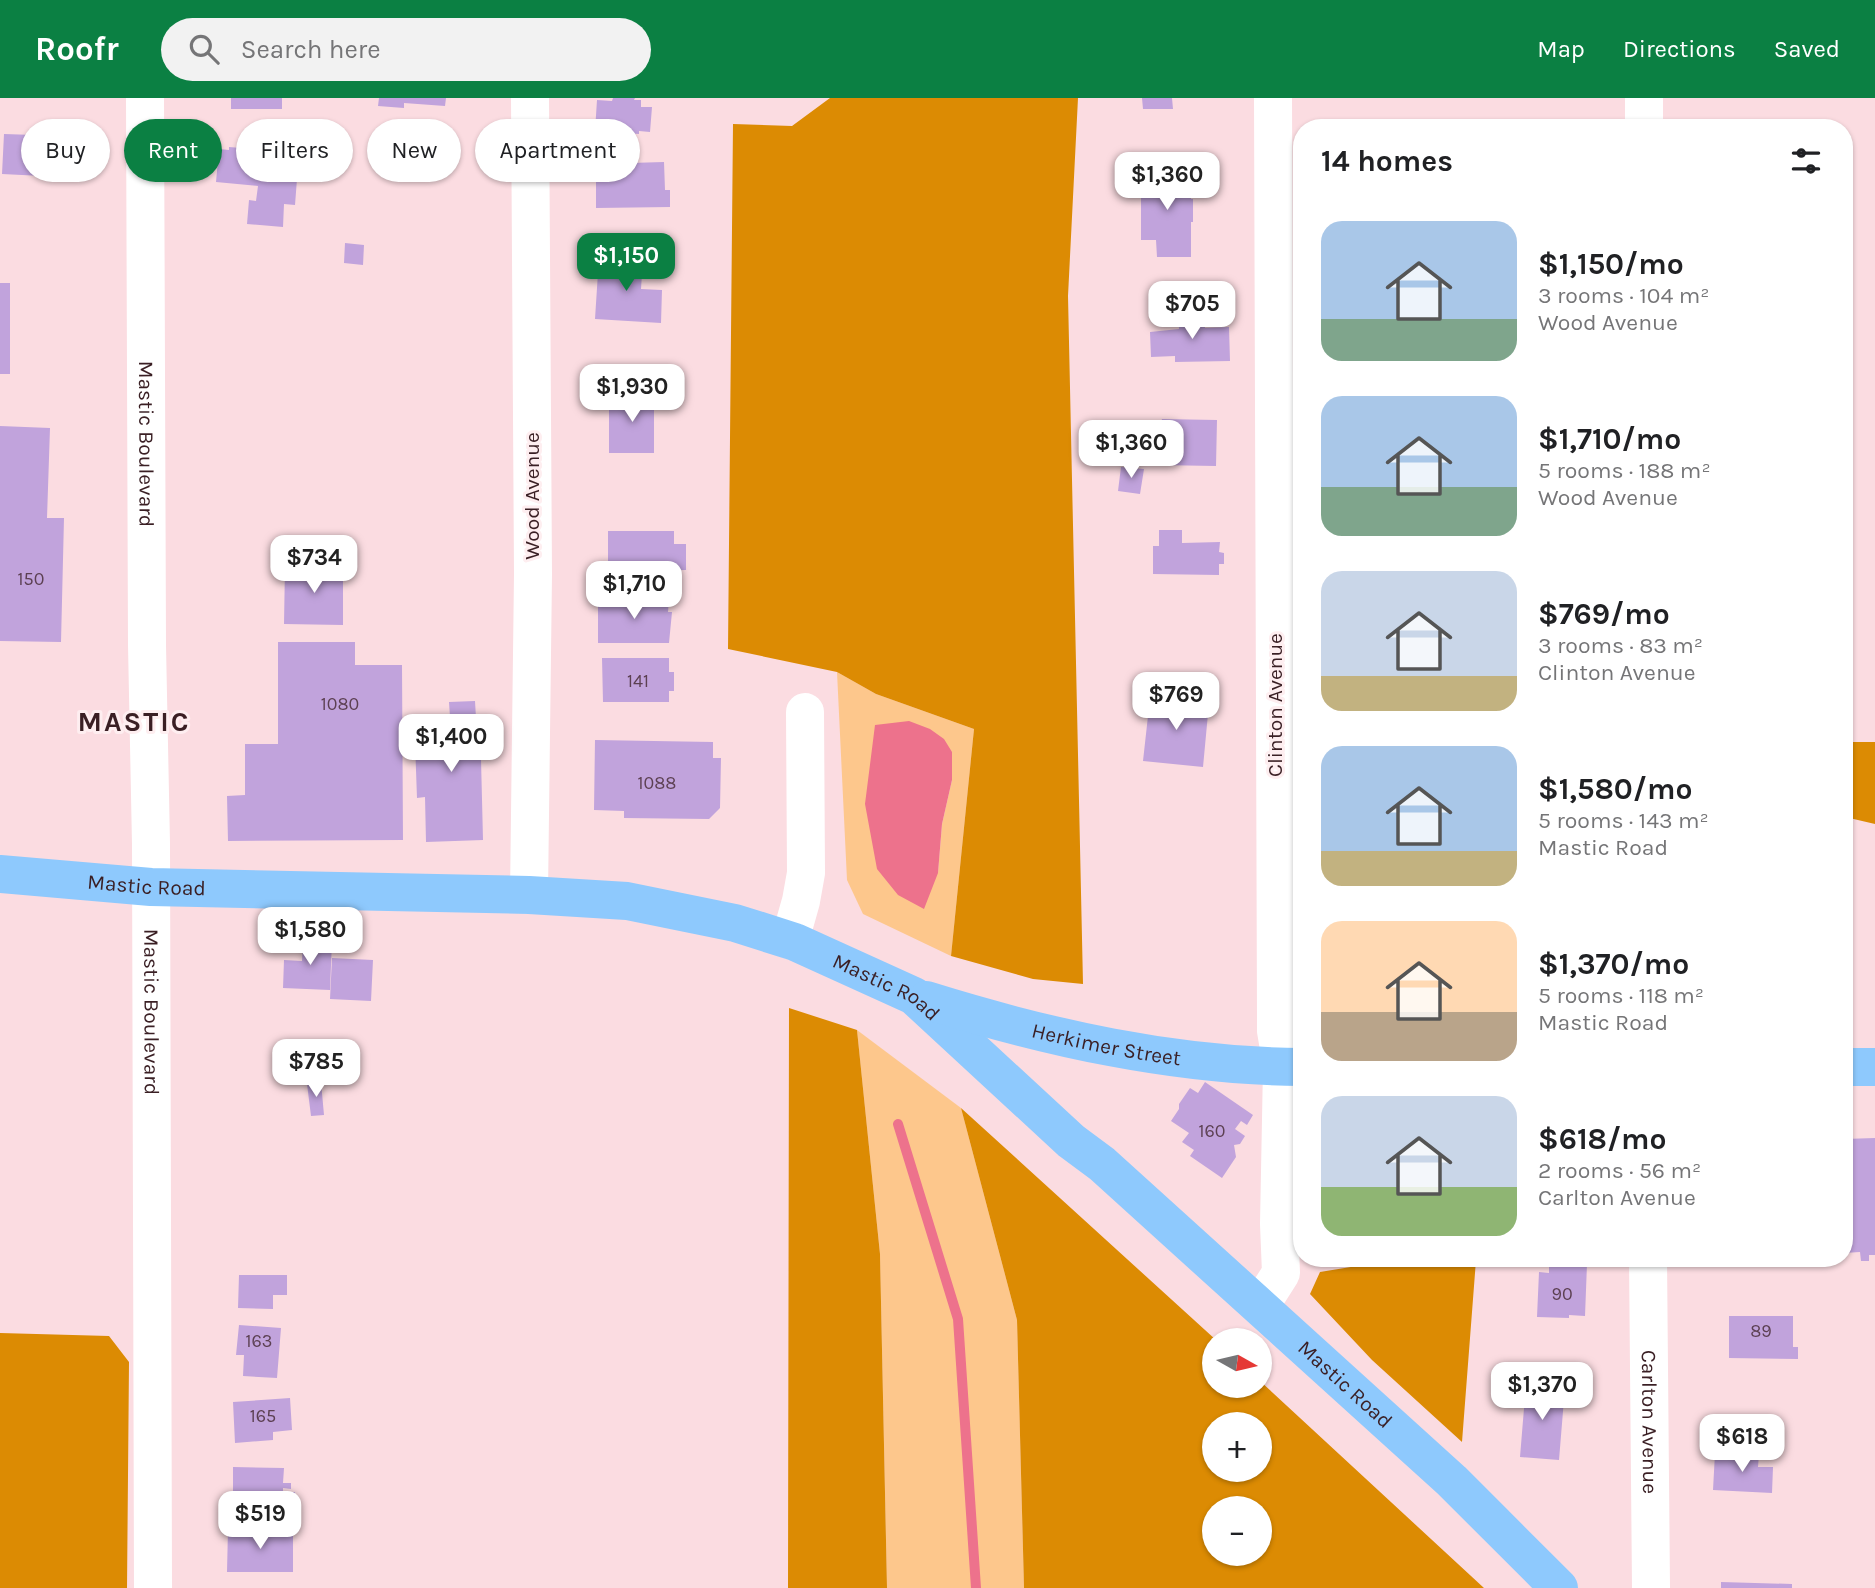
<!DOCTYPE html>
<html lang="en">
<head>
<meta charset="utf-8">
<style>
	body { margin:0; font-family:Karla,sans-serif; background:#f2f2f2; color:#202124; height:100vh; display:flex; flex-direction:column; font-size:26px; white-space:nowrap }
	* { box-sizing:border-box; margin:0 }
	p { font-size:23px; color:#757577 }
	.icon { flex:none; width:38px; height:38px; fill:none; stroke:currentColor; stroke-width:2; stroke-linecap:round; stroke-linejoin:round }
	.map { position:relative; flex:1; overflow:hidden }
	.sheet { position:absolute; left:1293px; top:21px; width:560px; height:1148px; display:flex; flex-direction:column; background:#fff; border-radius:28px; box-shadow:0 2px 5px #0004 }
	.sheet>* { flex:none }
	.guide { position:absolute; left:21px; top:21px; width:665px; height:63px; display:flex; gap:14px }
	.needle { width:46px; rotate:98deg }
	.tools { position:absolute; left:1202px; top:1230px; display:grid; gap:14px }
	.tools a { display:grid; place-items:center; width:70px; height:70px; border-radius:50%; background:#fff; box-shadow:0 2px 5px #0004; font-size:35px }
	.price { position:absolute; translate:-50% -60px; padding:0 16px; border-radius:14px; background:#fff; color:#222; font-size:23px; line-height:46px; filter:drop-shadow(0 2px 4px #0008) }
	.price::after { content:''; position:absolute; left:50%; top:42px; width:21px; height:16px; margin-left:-10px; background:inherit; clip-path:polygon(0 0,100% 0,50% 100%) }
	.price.selected { background:#0b8043; color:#fff }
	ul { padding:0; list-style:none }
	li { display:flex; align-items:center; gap:21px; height:175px; padding:0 28px }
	li span { display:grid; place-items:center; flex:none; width:196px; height:140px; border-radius:21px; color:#555 }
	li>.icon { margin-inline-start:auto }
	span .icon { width:84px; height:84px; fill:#fffc; stroke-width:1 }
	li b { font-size:30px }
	h2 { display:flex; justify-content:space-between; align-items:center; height:84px; padding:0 28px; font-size:30px }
	.chip { padding:0 24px; border-radius:32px; background:#fff; box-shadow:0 2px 5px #0004; font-size:24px; line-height:63px }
	.chip.selected { background:#0b8043; color:#fff }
	header { display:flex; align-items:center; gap:42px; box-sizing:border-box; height:98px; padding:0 35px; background:#0b8043; color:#fff }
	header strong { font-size:33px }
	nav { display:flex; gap:38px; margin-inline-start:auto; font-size:24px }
	.search { width:490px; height:63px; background:#f2f2f2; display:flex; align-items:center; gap:18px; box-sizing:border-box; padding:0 24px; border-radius:38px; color:#757577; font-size:26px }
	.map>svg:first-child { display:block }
	.green { fill:#fdc78c; fill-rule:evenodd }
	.forest { fill:#dc8b03; fill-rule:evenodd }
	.water { fill:#ed728c }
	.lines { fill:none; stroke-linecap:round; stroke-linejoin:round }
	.stream { stroke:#ed728c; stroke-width:10 }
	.building { fill:#c1a3dc }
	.minor { stroke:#fff; stroke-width:38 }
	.major { stroke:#8ec9fd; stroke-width:38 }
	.labels { text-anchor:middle; stroke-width:6; stroke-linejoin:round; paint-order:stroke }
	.number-label { font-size:18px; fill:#5c4052 }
	.street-label { font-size:21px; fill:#3a1f24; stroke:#feeef0 }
	.district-label { font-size:28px; font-weight:bold; letter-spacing:2px; fill:#3a1f24; stroke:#feeef0 }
</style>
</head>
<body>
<header>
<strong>Roofr</strong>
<div class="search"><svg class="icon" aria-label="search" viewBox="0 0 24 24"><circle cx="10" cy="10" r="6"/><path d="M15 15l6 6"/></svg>Search here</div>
<nav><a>Map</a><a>Directions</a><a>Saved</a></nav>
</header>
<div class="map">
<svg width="1875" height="1490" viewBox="0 0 1875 1490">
	<rect width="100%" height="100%" fill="#fbdce1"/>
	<path class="green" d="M837,574l39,22 98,35 -23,227 -88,-42 -16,-34zM952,682l-10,44 -4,49 -73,-69z
		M857,932l104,78 56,212 7,268h-137l-7,-334z"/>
	<path class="forest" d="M830,0h248l-10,198 15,688 -50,-5 -82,-23 23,-227 -98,-35 -39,-22 -109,-23 5,-525 59,2z
		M1845,642l5,2h25v82l-30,-7z
		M789,910l68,22 23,224 7,334h-99z
		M961,1010l255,232h-2v46h46v-5l224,207h-460l-7,-268zM1214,1326h46v46h-46zM1214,1410h46v46h-46z
		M1406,1160h85l-15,2 -14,182 -90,-82 -62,-66 10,-22z
		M0,1235l109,3 20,26 -2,226h-127z"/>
	<path class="water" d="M909,623l21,8 14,10 8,13v28l-10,44 -4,49 -14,36 -26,-14 -21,-26 -12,-65 10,-79z"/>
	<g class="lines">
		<path class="stream" d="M898,1026l60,195 18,269"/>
	</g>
	<path class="building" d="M231,0h51v11h-51z
		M379,0h67l-1,8 -41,-3v5l-26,-2z
		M613,0h22l-1,2h7v7h11l-2,25 -11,-1v3l-44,-3 2,-31 15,1z
		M1142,0h30l1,11h-30z
		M4,36l60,2 -2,41 -60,-3z
		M229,49l70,6 -4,52 -11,-1 -1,23 -36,-3 2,-24 7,1 2,-15 -42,-4 3,-33 10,1z
		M664,64l1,28h5v17l-74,1v-44z
		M1165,70l20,2 1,18h5v11h2v23h-2v35h-34l-1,-17h-15v-69h22z
		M345,145l19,2 -1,20 -19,-2z
		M599,159l44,2 -2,30 21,1 -1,33 -66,-4z
		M0,185h10v91h-10z
		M1204,213l1,17 24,-1 1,34 -55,1v-6l-24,1 -1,-25 29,-3 -1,-17z
		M609,297h45v58h-45z
		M1162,321l55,1 -1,46 -58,-1v-9l-19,-1 1,-22h18z
		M0,328l50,2 -3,90h17l-3,124 -61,-1z
		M1121,369l23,2 -4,25 -22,-3z
		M1159,432h23v13l38,-1 -1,10 5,1v11h-5v11l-66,-1v-28h6z
		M608,433h66v13h12v26l-78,2z
		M285,468h58v59l-59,-1z
		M598,500l71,1 -1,13h4l-3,31h-71z
		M278,544h77v23h47l1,175 -175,1 -1,-45 18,-1v-51h33z
		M602,560h67v14h5v19h-5v11h-66z
		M1150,600l59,5 -6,64 -60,-6z
		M475,603l1,17h4l3,122 -57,2 -1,-45 -8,1 -2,-56 5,-1v-24h30l-1,-15z
		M595,642l118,2v16h8l-1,50 -11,11 -85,-1v-7l-30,-1z
		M303,842l29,1 -2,49 -47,-2 1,-28 18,1z
		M332,860l41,2 -2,41 -41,-2z
		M321,984l3,33 -13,1 -4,-32z
		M1205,984l48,33 -6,10 -6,-4 -6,8 10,7 -5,8 -6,1 2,12 -14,21 -32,-22 4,-6 -12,-8 7,-9 -18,-12 8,-12v-5l11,-16 8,5z
		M1875,1040v117h-6v6h-8l-1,-9 -16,1v-114z
		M1549,1164l38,2 -2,52 -16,-1v3l-32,-1 2,-45 10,1z
		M239,1177h48v20h-14v14l-35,-1z
		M1729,1218h64v31h5v12l-69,-1z
		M239,1227l42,3 -4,50 -34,-2 1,-21h-8z
		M1526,1286l39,3 -6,73 -39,-3z
		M290,1300l2,32 -19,2v8l-38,3 -2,-41z
		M1715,1355l44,1 -1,13h15l-1,26 -59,-3z
		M233,1369l51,1 -1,15h8v6l-8,-1v4h12l-1,17 -61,-1z
		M228,1431h65v43h-66z
		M1721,1484l71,2v4h-71z"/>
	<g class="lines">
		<g class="minor">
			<path id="s1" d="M145,0l2,547 4,199 2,744"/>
			<path d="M1644,0v30"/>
			<path d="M529,797l4,-321 -3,-476"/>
			<path d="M790,842l11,-39 5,-28 -1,-161"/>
			<path id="s2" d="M1648,1160l3,330"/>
			<path d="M1260,1208l21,-33 -2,-49 3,-157 -6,-36v-14l-3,-919"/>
		</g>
		<g class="major">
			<path id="s3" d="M0,776l151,13 378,8 98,6 108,22 60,19 119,54 157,145 31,23 350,317 107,107"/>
			<path id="s4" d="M926,902c122,38 248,66 376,67"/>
			<path d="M1844,969h31"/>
		</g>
	</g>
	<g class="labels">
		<g class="number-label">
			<text x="31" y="487">150</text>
			<text x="638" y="589">141</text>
			<text x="340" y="612">1080</text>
			<text x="657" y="691">1088</text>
			<text x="1212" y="1039">160</text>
			<text x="1562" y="1202">90</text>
			<text x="1761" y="1239">89</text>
			<text x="259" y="1249">163</text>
			<text x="263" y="1324">165</text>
		</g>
		<g class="street-label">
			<text dy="7" stroke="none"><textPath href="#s1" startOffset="346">Mastic Boulevard</textPath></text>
			<text transform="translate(532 398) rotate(-90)" y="7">Wood Avenue</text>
			<text transform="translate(1275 607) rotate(-90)" y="7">Clinton Avenue</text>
			<text dy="7" stroke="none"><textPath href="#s3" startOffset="147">Mastic Road</textPath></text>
			<text dy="7" stroke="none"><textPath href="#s3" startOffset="903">Mastic Road</textPath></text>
			<text dy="7" stroke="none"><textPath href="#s1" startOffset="914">Mastic Boulevard</textPath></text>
			<text dy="7" stroke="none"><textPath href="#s4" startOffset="186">Herkimer Street</textPath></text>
			<text dy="7" stroke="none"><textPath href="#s3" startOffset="1512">Mastic Road</textPath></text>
			<text dy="7" stroke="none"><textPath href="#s2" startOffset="164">Carlton Avenue</textPath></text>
		</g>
		<g class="district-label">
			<text x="134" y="633">MASTIC</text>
		</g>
	</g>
</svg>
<div class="tools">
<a><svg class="needle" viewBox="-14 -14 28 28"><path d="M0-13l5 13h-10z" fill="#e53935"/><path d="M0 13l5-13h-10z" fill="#757577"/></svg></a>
<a>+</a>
<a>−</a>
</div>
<b class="price" style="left:1167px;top:114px">$1,360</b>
<b class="price selected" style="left:626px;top:195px">$1,150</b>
<b class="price" style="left:1192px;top:243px">$705</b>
<b class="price" style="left:632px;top:326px">$1,930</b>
<b class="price" style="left:1131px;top:382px">$1,360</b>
<b class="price" style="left:314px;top:497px">$734</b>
<b class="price" style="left:634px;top:523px">$1,710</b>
<b class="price" style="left:1176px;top:634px">$769</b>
<b class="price" style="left:451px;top:676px">$1,400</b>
<b class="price" style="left:310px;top:869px">$1,580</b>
<b class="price" style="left:316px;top:1001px">$785</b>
<b class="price" style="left:1542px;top:1324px">$1,370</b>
<b class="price" style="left:1742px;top:1376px">$618</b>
<b class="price" style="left:260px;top:1453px">$519</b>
<div class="guide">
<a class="chip">Buy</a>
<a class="chip selected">Rent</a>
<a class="chip">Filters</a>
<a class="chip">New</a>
<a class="chip">Apartment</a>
</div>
<section class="sheet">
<h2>14 homes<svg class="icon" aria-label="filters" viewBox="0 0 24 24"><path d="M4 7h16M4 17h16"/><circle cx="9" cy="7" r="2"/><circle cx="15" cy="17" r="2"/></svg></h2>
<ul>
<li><span style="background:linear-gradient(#a9c7e8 70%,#7fa58c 0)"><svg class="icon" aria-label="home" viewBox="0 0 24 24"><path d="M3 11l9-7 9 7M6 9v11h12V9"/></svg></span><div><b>$1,150/mo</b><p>3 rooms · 104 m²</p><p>Wood Avenue</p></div></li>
<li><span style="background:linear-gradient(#a9c7e8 65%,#7fa58c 0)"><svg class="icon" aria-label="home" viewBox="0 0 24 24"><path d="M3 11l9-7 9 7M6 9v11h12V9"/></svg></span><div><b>$1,710/mo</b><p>5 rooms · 188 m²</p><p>Wood Avenue</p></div></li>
<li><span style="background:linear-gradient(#c9d6e8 75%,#c2b280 0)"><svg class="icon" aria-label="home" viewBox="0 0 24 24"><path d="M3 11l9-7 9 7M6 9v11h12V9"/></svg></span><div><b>$769/mo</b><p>3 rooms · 83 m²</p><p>Clinton Avenue</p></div></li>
<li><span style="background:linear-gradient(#a9c7e8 75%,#c2b280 0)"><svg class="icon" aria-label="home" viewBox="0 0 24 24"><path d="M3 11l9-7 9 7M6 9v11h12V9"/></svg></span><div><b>$1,580/mo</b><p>5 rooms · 143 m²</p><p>Mastic Road</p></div></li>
<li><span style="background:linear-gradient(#ffd9b3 65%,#b9a48a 0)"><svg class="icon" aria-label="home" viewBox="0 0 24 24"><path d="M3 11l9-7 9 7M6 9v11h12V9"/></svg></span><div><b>$1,370/mo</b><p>5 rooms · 118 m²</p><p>Mastic Road</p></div></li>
<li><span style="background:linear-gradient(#c9d6e8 65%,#8fb573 0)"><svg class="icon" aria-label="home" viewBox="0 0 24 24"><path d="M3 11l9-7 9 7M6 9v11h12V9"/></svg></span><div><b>$618/mo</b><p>2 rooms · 56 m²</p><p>Carlton Avenue</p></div></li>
</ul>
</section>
</div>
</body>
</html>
